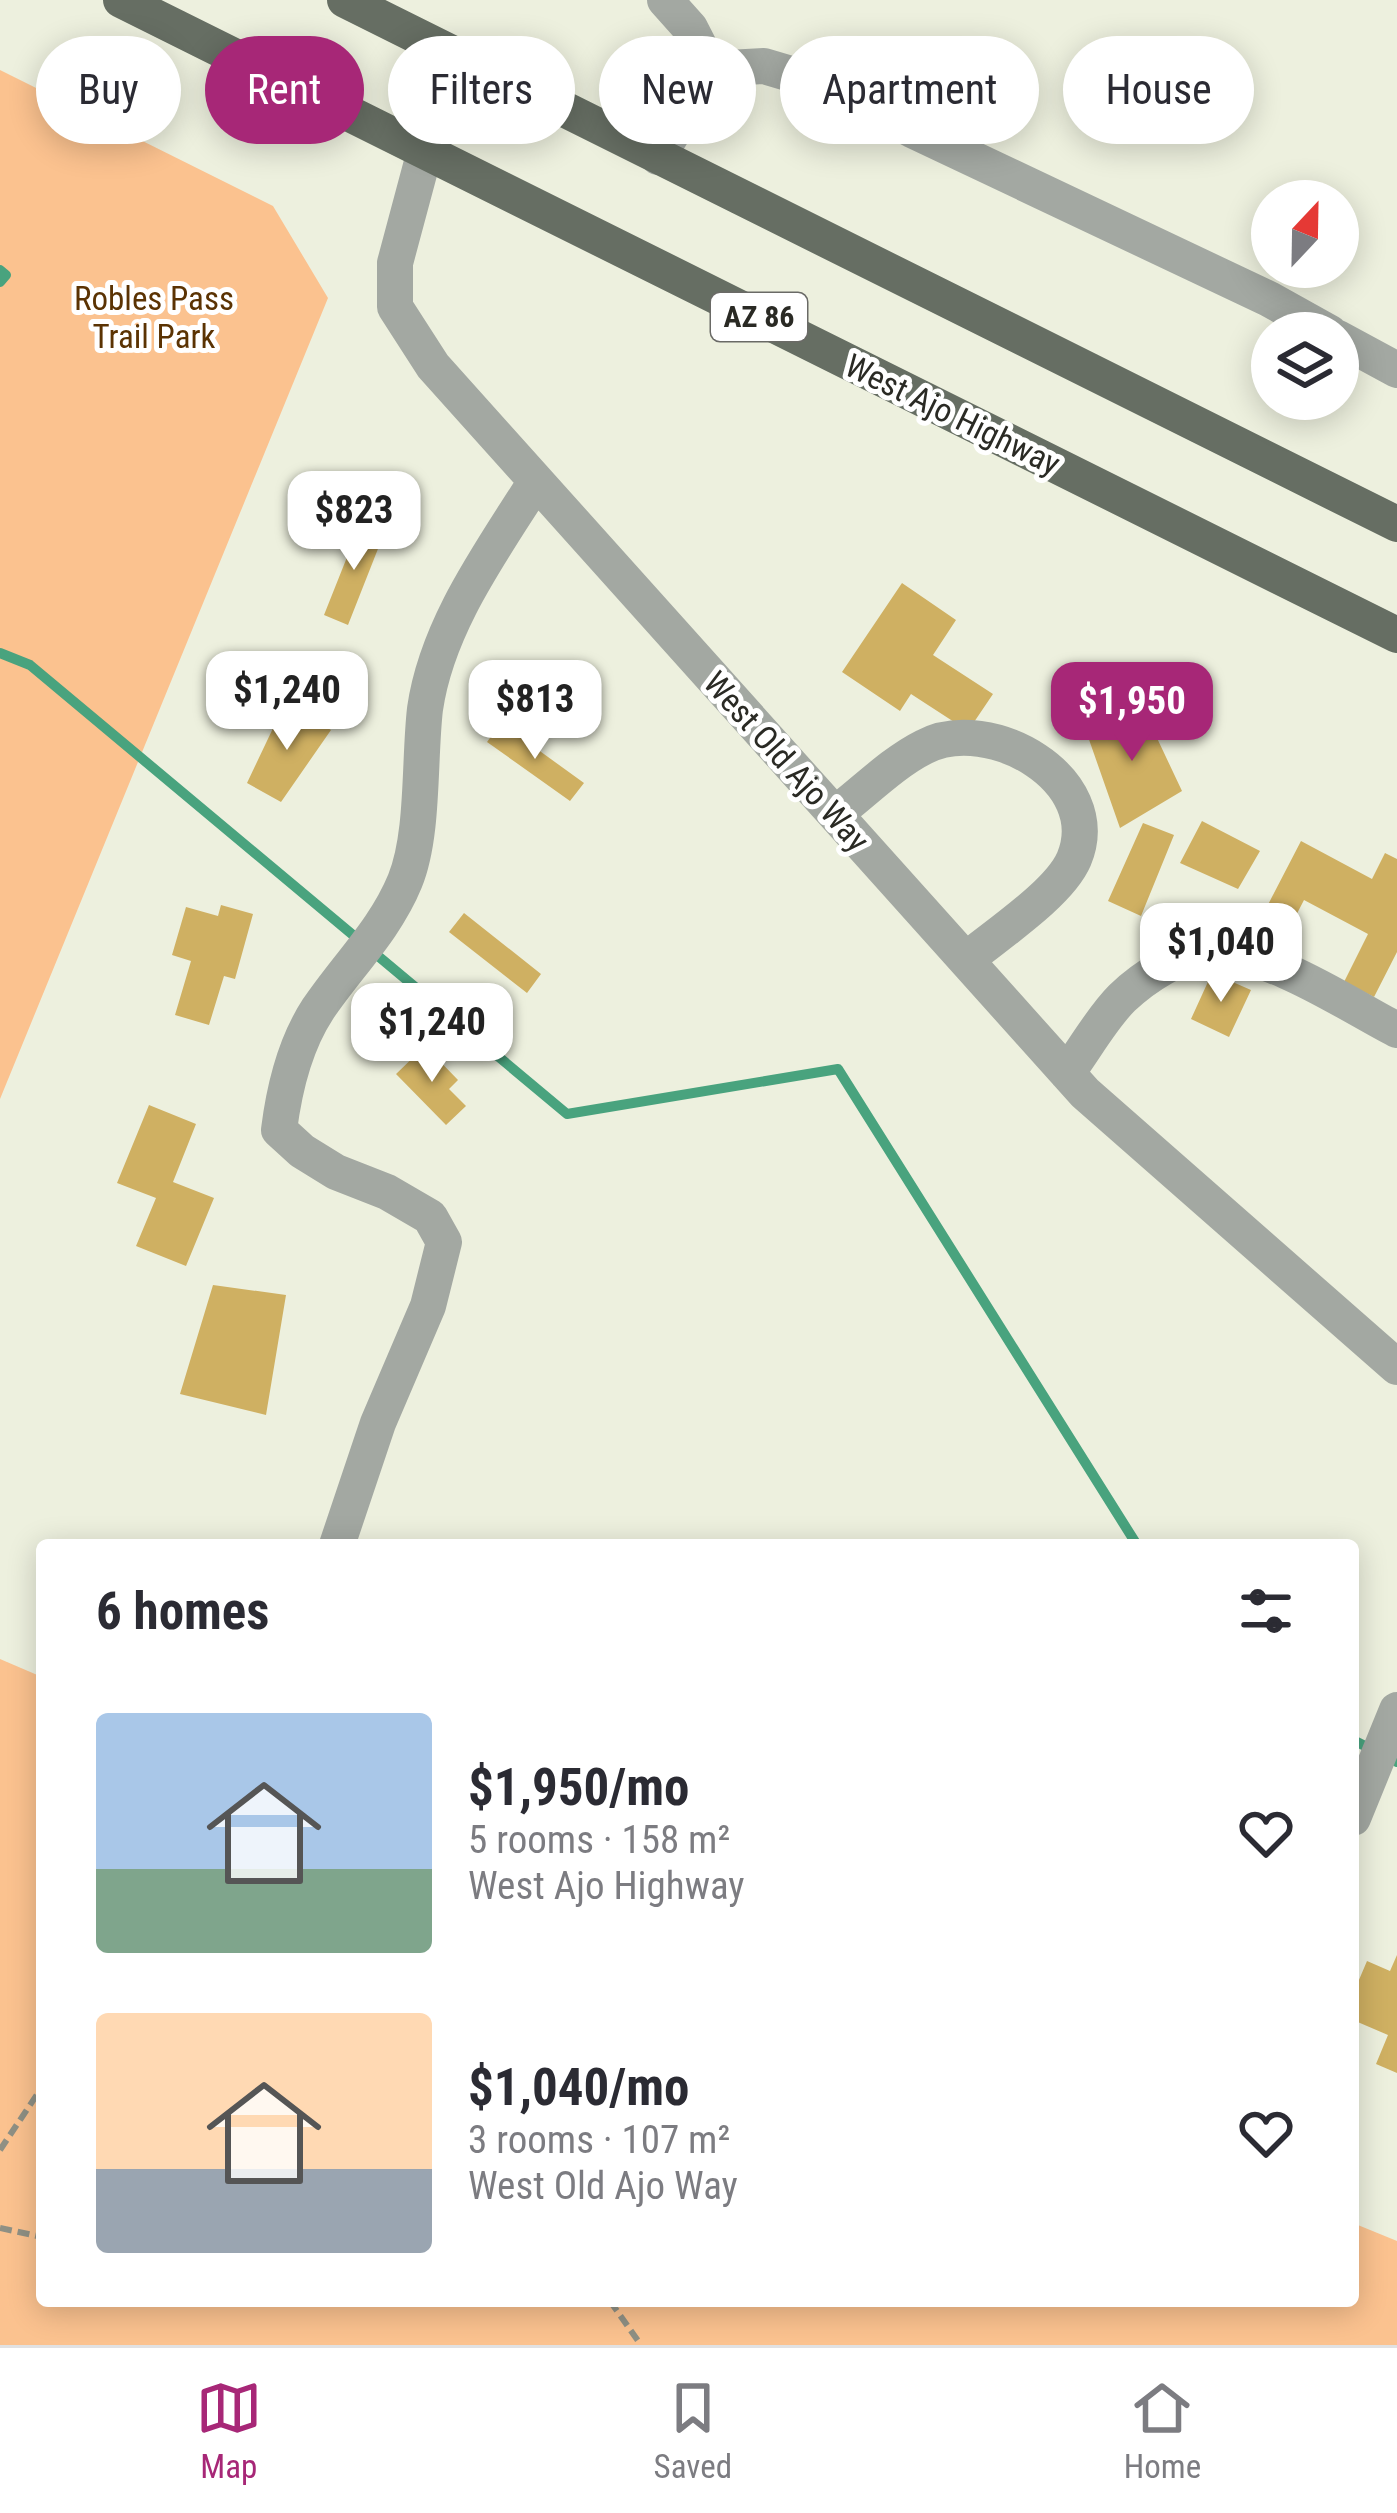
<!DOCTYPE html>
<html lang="en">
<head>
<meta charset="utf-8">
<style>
	body { margin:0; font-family:"Roboto Condensed",sans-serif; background:#f7f7f7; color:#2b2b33; height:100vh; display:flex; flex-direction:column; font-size:45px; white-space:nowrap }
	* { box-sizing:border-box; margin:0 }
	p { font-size:39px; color:#7c7c81 }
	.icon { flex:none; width:66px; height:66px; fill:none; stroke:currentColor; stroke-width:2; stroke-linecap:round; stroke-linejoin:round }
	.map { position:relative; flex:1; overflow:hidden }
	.panel { position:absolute; left:36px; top:1539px; width:1323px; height:768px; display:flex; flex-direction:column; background:#fff; border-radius:12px; box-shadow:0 6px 30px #0003 }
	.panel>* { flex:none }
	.hud { position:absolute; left:36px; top:36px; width:1326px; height:108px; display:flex; gap:24px }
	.needle { width:78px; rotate:22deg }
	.fabs { position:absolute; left:1251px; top:180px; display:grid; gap:24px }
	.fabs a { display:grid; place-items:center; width:108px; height:108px; border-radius:50%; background:#fff; box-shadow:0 6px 30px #0003; font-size:60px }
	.price { position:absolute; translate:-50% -102px; padding:0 27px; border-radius:24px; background:#fff; color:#222; font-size:39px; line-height:78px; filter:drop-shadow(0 3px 6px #0008) }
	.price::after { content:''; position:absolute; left:50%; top:72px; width:36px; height:27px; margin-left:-18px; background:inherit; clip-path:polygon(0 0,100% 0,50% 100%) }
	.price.current { background:#a72777; color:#fff }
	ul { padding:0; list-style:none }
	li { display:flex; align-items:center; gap:36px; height:300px; padding:0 60px }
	li span { display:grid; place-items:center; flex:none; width:336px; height:240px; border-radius:12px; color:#555 }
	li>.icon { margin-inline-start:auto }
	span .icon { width:144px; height:144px; fill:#fffc; stroke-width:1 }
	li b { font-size:51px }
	h2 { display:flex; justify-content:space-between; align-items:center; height:144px; padding:0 60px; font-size:51px }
	.chip { padding:0 42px; border-radius:54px; background:#fff; box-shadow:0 6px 30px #0003; font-size:42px; line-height:108px }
	.chip.current { background:#a72777; color:#fff }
	.dock { display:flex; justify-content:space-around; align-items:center; height:168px; border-top:3px solid #e1e1e2; background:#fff; font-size:33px; color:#7c7c81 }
	.dock a { display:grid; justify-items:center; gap:6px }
	.dock .current { color:#a72777 }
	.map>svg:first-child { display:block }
	.green { fill:#fbc28f }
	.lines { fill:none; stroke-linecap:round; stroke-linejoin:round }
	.stream { stroke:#49a37e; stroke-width:10 }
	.building { fill:#cfb062 }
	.path { stroke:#8f9084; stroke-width:6; stroke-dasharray:12 6; stroke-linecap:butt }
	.minor { stroke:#a3a8a2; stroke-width:36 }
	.major { stroke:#666e63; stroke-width:36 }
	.labels { text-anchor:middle; stroke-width:10; stroke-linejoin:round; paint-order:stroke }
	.shield { fill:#fff; stroke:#6a6a66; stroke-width:3 }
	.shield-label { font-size:30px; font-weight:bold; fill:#2a2a24 }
	.park-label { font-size:33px; fill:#5b3303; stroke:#fff }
	.street-label { font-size:33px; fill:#2a2a24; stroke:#fff }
</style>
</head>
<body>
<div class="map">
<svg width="1397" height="2345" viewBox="0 0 1397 2345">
	<rect width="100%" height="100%" fill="#edf0de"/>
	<path class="green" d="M0,70l273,136 55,92 -328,801z
		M0,1659l42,18v624h1311v-78l44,18v104h-1397z"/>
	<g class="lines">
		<path class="stream" d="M0,270l6,5 -6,7
			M0,653l30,12 537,449 271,-45 299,476
			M1353,1740l44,22"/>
	</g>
	<path class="building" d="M361,522l24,9 -37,94 -24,-10z
		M902,583l54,37 -23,35 60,39 -25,37 -57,-37 -11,17 -58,-39z
		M1140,702l42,89 -62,37 -34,-97z
		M285,703l46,27 -50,72 -34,-19z
		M501,723l83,60 -14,18 -83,-59z
		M1202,821l58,30 -22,38 -58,-26z
		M1143,823l31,12 -33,81 -33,-15z
		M1301,841l71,38 13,-26 12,6v93l-23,45 -30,-15 24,-48 -64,-34 -17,33 -27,-13z
		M221,905l32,9 -18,65 -11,-3 -15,49 -34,-10 16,-54 -19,-6 14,-48 32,9z
		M464,913l77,61 -14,19 -78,-61z
		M1212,973l39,17 -22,47 -38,-18z
		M425,1046l33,34 -9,9 17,17 -20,19 -50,-51z
		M149,1105l47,19 -23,58 41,16 -28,68 -50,-20 20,-48 -39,-15z
		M213,1285l73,10 -20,120 -86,-21z
		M1397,1955v118l-21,-9 12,-29 -35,-15v-26l14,-33 23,10z"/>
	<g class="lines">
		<path class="path" d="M0,2150l42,-63
			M0,2228l42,9
			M610,2301l31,44"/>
		<path class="minor" d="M665,0l25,28 21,41
			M481,68l-56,83 -30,112v44l38,59 652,727 312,274
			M658,157l53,-88 53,-3 64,19 84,45 357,169 61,34
			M1338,338l59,32
			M835,814c28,-21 57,-51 89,-67 65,-34 183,32 150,112 -15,35 -78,76 -108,101
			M1067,1073c18,-24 34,-54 55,-75 21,-20 59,-46 89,-46 60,0 134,51 186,78
			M337,1545l41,-122 50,-117 16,-64 -14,-25 -43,-25 -51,-20 -34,-21 -23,-21c5,-40 16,-86 39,-121 29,-43 67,-79 87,-128 19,-46 14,-121 20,-172 12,-84 67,-158 111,-228
			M1353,1818l44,-108"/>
		<path class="major" d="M121,0l1276,635
			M345,0l1052,524"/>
	</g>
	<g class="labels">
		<rect class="shield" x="711" y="293" width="96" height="48" rx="9"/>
		<g class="shield-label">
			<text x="759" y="327">AZ 86</text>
		</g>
		<g class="park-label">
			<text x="154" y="310">Robles Pass<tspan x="154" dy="38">Trail Park</tspan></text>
		</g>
		<g class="street-label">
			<text transform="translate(953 414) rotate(26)" y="12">West Ajo Highway</text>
			<text transform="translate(787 761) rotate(48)" y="12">West Old Ajo Way</text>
		</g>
	</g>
</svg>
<div class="fabs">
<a><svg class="needle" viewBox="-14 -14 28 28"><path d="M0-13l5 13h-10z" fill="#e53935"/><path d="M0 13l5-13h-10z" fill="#7c7c81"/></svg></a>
<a><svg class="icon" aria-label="layers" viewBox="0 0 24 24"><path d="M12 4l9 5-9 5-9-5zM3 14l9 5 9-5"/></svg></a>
</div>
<b class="price" style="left:354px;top:573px">$823</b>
<b class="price" style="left:287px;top:753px">$1,240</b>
<b class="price" style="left:535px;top:762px">$813</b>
<b class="price current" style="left:1132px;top:764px">$1,950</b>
<b class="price" style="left:1221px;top:1005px">$1,040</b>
<b class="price" style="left:432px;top:1085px">$1,240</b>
<div class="hud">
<a class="chip">Buy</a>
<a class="chip current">Rent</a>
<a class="chip">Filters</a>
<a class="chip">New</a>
<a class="chip">Apartment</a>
<a class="chip">House</a>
</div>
<section class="panel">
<h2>6 homes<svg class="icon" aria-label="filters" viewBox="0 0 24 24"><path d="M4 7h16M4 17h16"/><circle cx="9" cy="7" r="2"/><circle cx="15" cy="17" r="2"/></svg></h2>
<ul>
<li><span style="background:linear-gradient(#a9c7e8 65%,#7fa58c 0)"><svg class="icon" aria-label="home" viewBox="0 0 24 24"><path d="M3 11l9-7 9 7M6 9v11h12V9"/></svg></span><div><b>$1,950/mo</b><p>5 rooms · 158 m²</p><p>West Ajo Highway</p></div><svg class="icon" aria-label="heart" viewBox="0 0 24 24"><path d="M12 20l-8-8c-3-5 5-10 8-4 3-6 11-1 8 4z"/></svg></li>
<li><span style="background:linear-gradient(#ffd9b3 65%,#9aa5b1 0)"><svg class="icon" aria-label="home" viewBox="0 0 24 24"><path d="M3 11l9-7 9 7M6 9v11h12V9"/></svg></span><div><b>$1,040/mo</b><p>3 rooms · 107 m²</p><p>West Old Ajo Way</p></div><svg class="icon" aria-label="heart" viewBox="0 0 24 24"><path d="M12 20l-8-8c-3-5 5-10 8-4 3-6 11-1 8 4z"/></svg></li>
</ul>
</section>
</div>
<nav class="dock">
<a class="current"><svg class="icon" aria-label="map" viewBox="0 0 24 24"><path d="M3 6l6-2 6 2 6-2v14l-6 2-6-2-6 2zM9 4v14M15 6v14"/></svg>Map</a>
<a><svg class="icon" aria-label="saved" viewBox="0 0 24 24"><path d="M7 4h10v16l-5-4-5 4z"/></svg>Saved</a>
<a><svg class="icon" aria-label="home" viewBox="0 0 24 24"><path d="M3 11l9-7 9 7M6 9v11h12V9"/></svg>Home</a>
</nav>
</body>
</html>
